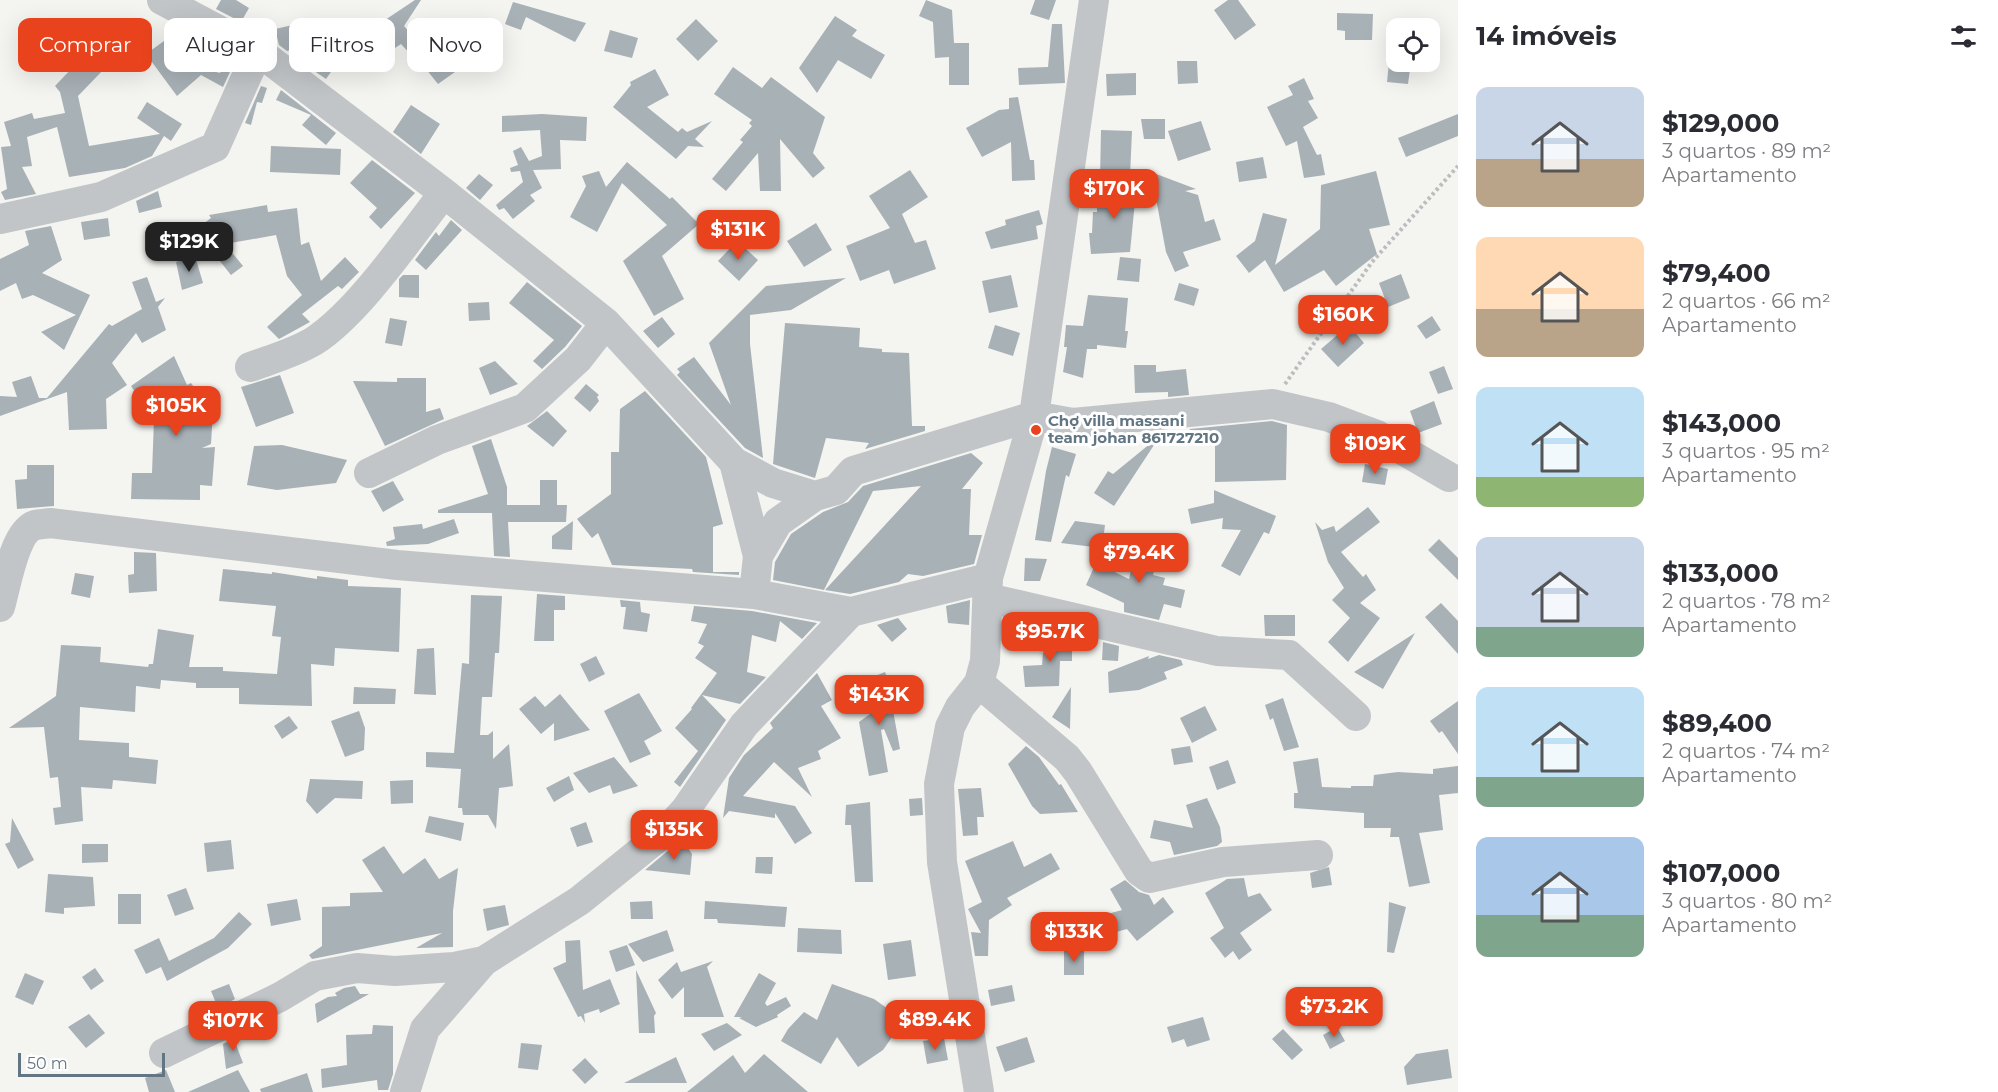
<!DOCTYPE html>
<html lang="pt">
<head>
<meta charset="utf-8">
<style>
	body { margin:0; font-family:Montserrat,sans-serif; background:#f2f2f3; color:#2b2b33; height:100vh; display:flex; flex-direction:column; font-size:22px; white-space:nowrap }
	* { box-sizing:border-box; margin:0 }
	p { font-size:20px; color:#7c7c81 }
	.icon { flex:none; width:33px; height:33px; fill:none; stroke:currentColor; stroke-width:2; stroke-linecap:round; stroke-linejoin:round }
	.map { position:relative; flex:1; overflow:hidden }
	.drawer { display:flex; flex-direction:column; background:#fff; width:540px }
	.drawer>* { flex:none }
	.hud { position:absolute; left:18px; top:18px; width:570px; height:54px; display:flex; gap:12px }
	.controls { position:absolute; left:1386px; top:18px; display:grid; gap:12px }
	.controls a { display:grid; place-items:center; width:54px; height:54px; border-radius:12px; background:#fff; box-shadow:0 6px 24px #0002; font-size:30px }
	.scale { position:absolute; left:18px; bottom:15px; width:147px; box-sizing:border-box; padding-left:6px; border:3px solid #627582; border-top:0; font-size:16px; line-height:21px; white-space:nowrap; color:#627582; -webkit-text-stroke:4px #fff; paint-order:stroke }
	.price { position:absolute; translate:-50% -51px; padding:0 14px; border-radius:12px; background:#e8431c; color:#fff; font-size:20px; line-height:39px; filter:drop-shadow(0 2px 3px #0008) }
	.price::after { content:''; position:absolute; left:50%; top:36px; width:18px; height:14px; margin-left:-9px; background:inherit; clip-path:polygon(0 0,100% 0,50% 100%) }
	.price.active { background:#222; color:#fff }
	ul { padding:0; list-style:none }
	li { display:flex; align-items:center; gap:18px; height:150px; padding:0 18px }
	li span { display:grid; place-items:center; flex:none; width:168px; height:120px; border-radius:12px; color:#555 }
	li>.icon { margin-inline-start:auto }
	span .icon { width:72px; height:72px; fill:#fffc; stroke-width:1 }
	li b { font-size:26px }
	h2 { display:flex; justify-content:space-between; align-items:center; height:72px; padding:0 18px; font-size:26px }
	.pill { padding:0 21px; border-radius:12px; background:#fff; box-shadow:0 6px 24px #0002; font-size:21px; line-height:54px }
	.pill.active { background:#e8431c; color:#fff }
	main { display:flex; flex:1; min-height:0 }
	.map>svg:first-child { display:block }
	.building { fill:#a8b1b6 }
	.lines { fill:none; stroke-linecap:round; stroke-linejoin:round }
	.path { stroke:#bbbdbf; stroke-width:4; stroke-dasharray:3 3; stroke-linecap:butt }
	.minor { stroke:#c1c5c8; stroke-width:30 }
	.poi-dot { fill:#e8431c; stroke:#fff; stroke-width:2 }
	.labels { text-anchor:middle; stroke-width:6; stroke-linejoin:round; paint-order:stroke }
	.poi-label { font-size:15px; font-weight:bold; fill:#627582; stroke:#fff; text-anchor:start }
</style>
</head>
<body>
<main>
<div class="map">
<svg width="1458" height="1092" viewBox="0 0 1458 1092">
	<rect width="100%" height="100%" fill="#f4f4f0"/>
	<path class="building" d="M221,0h15l13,8 -8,14 -25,-13z
		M415,0h6l-17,26 29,32 -10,10 -22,-24 -18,12 -16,-24z
		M926,0l26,10 2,33h15v42h-20v-28l-14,1 -2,-36 -14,-6z
		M1035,0h21l-7,20 -19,-6z
		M1228,0h10l18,25 -21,15 -21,-30z
		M513,2l73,21 -11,19 -49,-25 -5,13 -16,-6z
		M1337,13l36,1 -1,26h-27v-9l-8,-1z
		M835,16l22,14 -5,6 33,19 -14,24 -33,-19 -21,33 -18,-25z
		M696,19l22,22 -20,20 -22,-22z
		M1052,24h10l3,59 -46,2 -1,-17 30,-1z
		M293,25l6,23 -12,3 -8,-6 -4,-16z
		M113,26l20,14 -22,31 -5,-4 -28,29 11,50 71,-12 -23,-16 10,-16 35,22 -11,17 -7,-5 -12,20 -27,12 -56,9 -12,-50 -30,10 5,29 -10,1 14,27 -31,6 -4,-8 6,-3 -6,-42 10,-1 -7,-24 28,-9 2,6 31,-6 -5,-21 -5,-6 19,-20 6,6z
		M610,30l28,8 -6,20 -28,-7z
		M175,33l26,35 19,5 10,-17 6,3 -13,28 -22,-12 -24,21 -31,-42z
		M325,33l22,16 -21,30 -22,-15z
		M443,56l12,16 -17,12 -12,-15z
		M1177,61h20l1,22 -20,1z
		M1389,62h22l-3,22 -21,-2z
		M733,67l29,21 9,-11 54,40 -12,36 12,15 -12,10 -33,-39 1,52h-21l-2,-38 -32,38 -14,-12 31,-37 -3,-2 12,-14 -3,-3 3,-3 -38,-26z
		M655,69l14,26 -22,12 31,25 4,-4 5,4 25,-11 -17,18 9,8 -16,-1 -12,13 -63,-52 18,-22 -1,-3z
		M1136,73v22l-29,1 -1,-22z
		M1304,78l10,21 -6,2 10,17 -15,9 14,28 4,-1 4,21 -21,3 -7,-37 -11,5 -19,-39 26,-12 -5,-9z
		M261,86l6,2 -5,15 -5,-1 -6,23 -6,-2z
		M281,90l55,43 -10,12 -24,-20 9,-10 -35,-15z
		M1018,97l12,63h4l1,20 -23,1 -1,-39 -29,15 -16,-29 33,-18 10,-1v-11z
		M411,105l29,19 -19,30 -28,-22z
		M542,114l45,3 -1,24 -26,-1 1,29 -28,1 9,18 -12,7 5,6 -22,18 -9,-11 -5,2 -3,-5 27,-23 -3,-11 -9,1 -1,-4 8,-3 -5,-14 8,-4 8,14 13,-5 -2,-26 -38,2v-16z
		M1458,114v22l-52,21 -8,-19z
		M1141,119h24v20h-21z
		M1201,121l10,29 -33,11 -10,-30z
		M1101,130l31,1 -2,45 -30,2z
		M271,146l70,3 -1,26 -70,-3z
		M1263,157l4,21 -28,4 -3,-20z
		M372,160l43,33 -34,36 -12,-12 8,-9 -27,-25z
		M627,162l43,37 2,-2 27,27 -37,32 22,43 -30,17 -31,-55 44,-36 -45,-42 -25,49 -27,-15 16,-31 -4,-10 17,-5 7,16z
		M910,170l18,27 -26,17 13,29 11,-3 10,29 -42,15 -5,-14 -29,11 -14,-35 44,-18 -21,-32z
		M1376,171l14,54 -21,4 8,25 -41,32 -12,-16 -40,22 -19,-32 -16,13 -13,-17 19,-15 8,-28 24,6 -12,46 45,-36 1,-44z
		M1151,172l45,17 -11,2 13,4 7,27 9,-3 7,21 -38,12 6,14 -14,6 -9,-20z
		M479,174l14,11 -13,15 -14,-12z
		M1137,181l-7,71 -39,2 -2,-21h3l1,-21h4v-19z
		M158,191l4,16 -23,6 -3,-12z
		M267,205l1,7 29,-4 4,37 8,-3 12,39 24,-24 14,15 -17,17 -4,-3 -36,28 8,8 -31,17 -12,-12 35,-32 -15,-19 -11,-41 -51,9 18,22 -12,9 -31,-39 5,-2 -6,-7 12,-9 -2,-3z
		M1039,210l4,14 -7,2 2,13 -47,10 -6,-17 21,-7 -1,-5z
		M108,218l2,18 -26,4 -3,-18z
		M451,220l11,10 -36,40 -11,-10 21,-28 3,4z
		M816,223l16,27 -28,17 -17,-26z
		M51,226l11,34 -20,13 48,22 -26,55 -23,-18 35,-17 -43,-20 -11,4 -6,-16 -16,8v-32l29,-14 -4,-14z
		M737,241l21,19 -19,21 -21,-20z
		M195,256l8,27 -21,7 -6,-28z
		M1120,257l21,2 -2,23 -22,-2z
		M1401,274l9,24 -22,9 -9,-24z
		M403,275h16v23l-20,-1v-18z
		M1011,275l7,32 -29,6 -7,-32z
		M147,277l9,25 9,-4 -7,9 8,23 -24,13 -6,-10 -24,30 15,22 -21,14 1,30 -38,1 -2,-38 -67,24v-20l17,1 -5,-15 19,-6 8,22h8l62,-74 3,2 30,-17 -10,-27z
		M846,278l-55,32 -41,5v29l13,114 -18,-10 -68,-73 3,-3 -3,-3 17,-12 37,48 -22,-62 57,-57z
		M527,282l55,44 -17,21 -23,22 -9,-8 21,-21 -45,-37z
		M1179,283l20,6 -5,17 -20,-6z
		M1088,295l40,3 -3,33h3l-2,17 -29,-3v4h-10l-4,29 -20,-6 4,-25h-3l2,-22 17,1z
		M489,302l1,18 -21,1 -1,-18z
		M1432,316l9,14 -15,9 -9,-13z
		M662,317l13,17 -17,14 -15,-17z
		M390,318l17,3 -5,25 -17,-3z
		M785,323l75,5 -1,19 23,2v3l27,1 3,73h13v5l-60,18 4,-6 -43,-5 -11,40 -42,-14z
		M995,325l25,8 -7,23 -25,-8z
		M1349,325l15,18 -26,24 -17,-18z
		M174,356l13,29 4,-2 8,11h15l-3,50 -9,4 13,-1 -3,39 -12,-1v15l-69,-1 1,-26h20l2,-54 -23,-33z
		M495,361l23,23 -28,11 -11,-27z
		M1134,365h22v7l30,-3 3,26 -21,2v-5l-33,1z
		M1444,366l9,23 -15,5 -9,-22z
		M280,375l14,38 -38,14 -15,-40z
		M397,378h29v34l14,-4 4,11 -59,27 -32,-65 44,1z
		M586,384l13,11 -2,2 2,4 -9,11 -16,-14z
		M645,391l61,66 17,67 -10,3v45h26v3l-46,-3 -1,-3 -80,-4 -14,-32 -6,5 -15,-19 34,-25v-42h8l1,-43z
		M1434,401l8,23 -24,9 -8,-22z
		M547,411l20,20 -14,16 -26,-21z
		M1272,421l15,4 -1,55 -71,2v-37h-34l9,-16z
		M491,439l16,48v18h33v-25h17v25h10l-1,17h-58l2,35 -16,-1 -2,-43h-54v-3l50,-16 -16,-48z
		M1151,443l3,2 -40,61 -20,-13 14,-22 5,3z
		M282,445l65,15 -11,23 -59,7 -30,-5 7,-39z
		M1052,447l24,7 -7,23 -3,-2 -15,67 -16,-2 11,-69z
		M971,453l12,10 -21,26h9l-2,46h13l-8,29 -51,12 -15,-2 -9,8 -49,12 -25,-4 96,-104 -48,5 -49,99 -51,-10 2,-18 16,-28 32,-22 25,-10 15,-16z
		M1365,464l23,5 -3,16 -23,-3z
		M27,465h27v41l-37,3 -2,-29 12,-1z
		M393,481l11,19 -21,12 -12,-21z
		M1214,490l62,26 -7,18 -5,-2 -24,44 -19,-10 20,-36 -19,-1 1,-11 -32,6 -3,-15 26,-6z
		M1368,507l12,15 -39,30 22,25 3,-3 10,16 -16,13 20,15 -32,44 -20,-20 22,-24 -18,-18 12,-12 -16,-26 -13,-40 7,8 12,-4 2,6z
		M454,519l5,14 -31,11 -41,2 -1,-4 9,-3 -2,-12 29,-3 1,5z
		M573,521l-1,29 -20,-1v-13z
		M1075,521l30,4 -3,23 -41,-5z
		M1139,537l22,5 -8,33 12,3 -2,7 22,5 -4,18 -17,-4 -5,16 -35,-8v-9l-38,-18 10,-22 33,16z
		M1439,539l19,19v22l-30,-30z
		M134,552l22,1 1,38 -28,2 -1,-18 6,-1z
		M1025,558l22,1 -7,22h-16z
		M223,569l49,5v-2l45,7v-3l31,4v6l53,2 -2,64 -64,-4 -1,18 -23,-2 1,42 -73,-2v-16h-43v-5l-35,-3 -1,9 -24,-3 -1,26 -55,-5 -1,33 50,3v14l29,3 -2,24 -43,-4 -1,9 -31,-2 2,34 -28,4 -2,-17 8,-1 -3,-30 -8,1 -6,-51 -35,1 47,-32 5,-51 40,2 -1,15 48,5 1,-3h4l5,-35 36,6 -5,32h34v4l54,3 4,-37 -9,-1 4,-30 -57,-5z
		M75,573l19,3 -4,22 -19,-4z
		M537,594l28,2v14h-11v31h-20z
		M471,595l31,1 -3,57h-4l-3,44h-10l-2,38h8l5,-4v28l16,-15 4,42 -14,2 -3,41 -8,-14h-25l-1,-7h-4l3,-39 -35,-2v-15l28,1 8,-90 7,1z
		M620,600l20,2 1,10 9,2 -3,18 -24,-3 3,-22h-5z
		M970,600l-1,25 -21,-2 -2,-17z
		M1441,603l17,18v33l-33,-37z
		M694,606l58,5 65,12 -15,16 -22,-18 -4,21 -24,-7 -5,37 19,5 -26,27 -38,-9 24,25 -46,67 -6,-5 24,-31 -23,-23 17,-19 -1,-1 26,-35 -22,-15 9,-12 -6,-3 9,-19 -16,-3z
		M1264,615h31v21h-30z
		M898,618l9,11 -15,13 -15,-17z
		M1053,632l19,3v26h-12l-1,25 -34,1 -2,-21 19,-1 1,-12h9z
		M1415,633l-32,56 -29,-17z
		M1103,642l16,4 -1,15 -16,-1z
		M434,648l2,47 -22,-1 3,-45z
		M1159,655l22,5 2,5 -19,7 3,7 -28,11 -30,3 -1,-21 41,-16 -1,3z
		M596,656l9,18 -16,8 -9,-18z
		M885,672l8,21 -3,1 10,55 -7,2 -9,-22 -3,1 7,42 -19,4 -10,-54 18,-13 -12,-29z
		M817,673l15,27 -11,6 20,32 -23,13 3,8 -23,9 14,29 -38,-35 -31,34 52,10 17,27 -17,11 -20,-31v5l-46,-7 -6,7 6,-40 15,-23 29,-27 -3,-5z
		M354,687l42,2 -1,15h-42z
		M1071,687l-1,42 -18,-12z
		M639,693l23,38 -18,10 7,13 -21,9 -26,-52z
		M560,694l19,23 11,13 -36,11v-18l-13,11 -22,-25 16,-13 10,11z
		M1283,698l16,49 -15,4 -11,-33 -3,2 -5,-15z
		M1458,701v53l-16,-23 -3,2 -9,-12z
		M1205,706l12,24 -25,13 -12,-25z
		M359,711l6,17 -1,22 -19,7 -14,-36z
		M289,716l9,12 -16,11 -8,-13z
		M1026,746l13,11 20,28 2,-1 17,28 -38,2 -8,-8 -24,-42z
		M1190,746l3,16 -19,3 -3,-16z
		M614,757l24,29 -25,8 -3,-9 -21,8 -16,-20z
		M1318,758l4,29 29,1v-2h22l1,-11 24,-3 35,2v-5l25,-3v27l-19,2 4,35 -24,3 11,50 -21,4 -10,-50h-9l1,-9h-27v-15l-70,-5v-15h4l-5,-31z
		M1228,760l8,23 -19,7 -8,-23z
		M569,776l5,14 -20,12 -8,-14z
		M310,779l53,2 -1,18 -27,-1 -18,16 -11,-13z
		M413,780v23l-22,1 -1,-23z
		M981,788l3,29h-7l1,18 -15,1 -5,-47z
		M922,798l1,17 -13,1 -1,-17z
		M1207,798l13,29 2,15 -5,4 -43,9 -4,-13 -20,-4 4,-18 39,8 -7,-23z
		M870,802l3,80h-18l-4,-57h-6l1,-20z
		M429,816l35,7 -3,18 -36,-9z
		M12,818l22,42 -16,9 -13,-25 5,-2z
		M586,822l7,20 -16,5 -7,-19z
		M682,839l10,15 -2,21 -45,-5z
		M231,840l3,29 -27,3 -3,-29z
		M1013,841l11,26 27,-14 9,16 -53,29 5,7 -23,15 -1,36h-13l-4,-24 10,1 -13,-24 14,-7 -17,-41z
		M82,844h26v18l-26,1z
		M384,846l19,28 22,-16 14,21 19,-11 -5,43v36l-37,1 26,-15 -130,26 -3,-4 13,-9v-39l28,-1v-13l33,-1 -21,-32z
		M756,857h17l-1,17 -17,-1z
		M1329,867l3,18 -20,3 -2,-15z
		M48,874l45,3 2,29 -31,2v6l-19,-2z
		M1244,878l4,19 12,-4 12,17 -32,23 12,17 -13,10 -6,-9 -8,7 -15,-20 14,-10 -19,-35 22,-14z
		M1125,880l14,12 10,3 5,10 9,-8 11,15 -37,29 -10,-12 -40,11 -5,-19 40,-11 -12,-21z
		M186,888l8,21 -19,7 -8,-21z
		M118,894h23v30h-23z
		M297,899l4,21 -30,6 -4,-22z
		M652,901l1,18h-22l-1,-17z
		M705,901l82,6 -2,20 -67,-4 -1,-4h-13z
		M1389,902l17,5 -12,46 -7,-1z
		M505,905l4,20 -22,6 -4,-22z
		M239,912l13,12 -24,24 -61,33 -6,-14 -15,7 -12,-24 25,-12 10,23 45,-23z
		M798,928l43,2 1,24 -45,-2z
		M667,930l7,21 -31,11 -15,-18z
		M580,940l3,50 27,-11 10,25 -20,9 -1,-4 -15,5 1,9 -4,-7 -3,1 -25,-49 13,-6 -1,-21z
		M911,940l5,36 -28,4 -5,-36z
		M627,945l8,20 -19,7 -7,-21z
		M1064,950h20v25h-20z
		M713,961l-6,6 17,50h-40v-30l-12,12 -14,-19 19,-18 4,10z
		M95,968l9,13 -13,9 -9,-13z
		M636,970l20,43 -2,3 1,17h-16z
		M25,973l19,8 -11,24 -18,-8z
		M759,973l17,10 -11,20 2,3 19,-9 5,9 -14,9 1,2 -22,10 -17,-9 3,-1h-8z
		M229,984l6,15 -17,9 -7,-17z
		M832,984l42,15 30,21 -21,30 -25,17 -21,-30 -16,27 -40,-23 7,-12 16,-17 13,8z
		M1012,985l3,16 -24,5 -3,-16z
		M355,986l5,8h9l-52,29 -2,-19 13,-7 9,-1 -2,-3 9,-5z
		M89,1014l16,19 -19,15 -18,-21z
		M1203,1017l7,23 -23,7 -3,-8 -12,4 -5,-16z
		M727,1023l15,12 -28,16 -13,-17z
		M262,1025l-27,17 8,21 -17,6 -3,-25z
		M373,1025l20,1v48l-5,16h-10l-1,-10 -55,8 -1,-19 26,-4 -1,-30 26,-1z
		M1337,1027l8,14 -15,8 -7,-14z
		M1283,1029l20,21 -11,10 -20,-21z
		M1027,1037l8,25 -30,10 -9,-25z
		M944,1038l4,22 -21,4 -4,-23z
		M521,1043l21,2 -4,25 -20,-2z
		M1448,1049l4,29 -45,7 -3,-18 12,-13z
		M764,1054l44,38h-121l46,-37 12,18z
		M676,1057l11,26h-63z
		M585,1058l13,14 -13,12 -13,-14z
		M166,1070l9,22h-26l-4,-14z
		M238,1070l12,22h-62z
		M307,1073l6,19h-52l-1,-3z"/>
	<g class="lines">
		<path class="path" d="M1285,384l87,-122 86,-96"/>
		<path class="minor" d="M162,0l96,51 186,142 162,130 128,139 39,21 42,13
			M0,219l101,-22 114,-50 43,-96
			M250,367c22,-8 44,-14 64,-26 45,-29 96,-105 130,-148
			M734,462l24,94
			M369,473l68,-33 88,-32 53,-49 28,-36
			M754,594l4,-38 20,-34 37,-26 21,-6 17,-19 181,-55 39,7 200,-19 56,13 48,18 72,42
			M988,598l229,53 72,4 67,61
			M0,607c6,-20 14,-75 35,-82 5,-1 10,-1 15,-2l347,42 357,29 97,18 137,-34
			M979,683l88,75 11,14 61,99 10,7 74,-16 95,-7
			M164,1053l116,-56 35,-21 42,-8 38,3 59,-4 30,-6
			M405,1092l20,-63 59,-68 95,-60 88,-71 19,-21 58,-84 107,-113
			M979,1092l-37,-230 -3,-78 11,-57 10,-20 19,-24 6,-22 3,-83 46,-162 60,-416"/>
	</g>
	<circle class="poi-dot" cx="1036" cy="430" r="6"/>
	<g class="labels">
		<g class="poi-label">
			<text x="1048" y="426">Chợ villa massani<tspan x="1048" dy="17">team johan 861727210</tspan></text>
		</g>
	</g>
</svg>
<div class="controls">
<a><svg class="icon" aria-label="locate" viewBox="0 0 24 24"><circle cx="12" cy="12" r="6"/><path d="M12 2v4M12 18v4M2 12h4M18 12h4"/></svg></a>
</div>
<div class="scale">50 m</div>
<b class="price" style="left:1114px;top:220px">$170K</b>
<b class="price" style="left:738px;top:261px">$131K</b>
<b class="price active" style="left:189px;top:273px">$129K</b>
<b class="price" style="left:1343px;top:346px">$160K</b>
<b class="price" style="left:176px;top:437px">$105K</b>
<b class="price" style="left:1375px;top:475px">$109K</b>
<b class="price" style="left:1139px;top:584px">$79.4K</b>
<b class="price" style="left:1050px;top:663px">$95.7K</b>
<b class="price" style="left:879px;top:726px">$143K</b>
<b class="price" style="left:674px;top:861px">$135K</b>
<b class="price" style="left:1074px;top:963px">$133K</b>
<b class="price" style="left:1334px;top:1038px">$73.2K</b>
<b class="price" style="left:935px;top:1051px">$89.4K</b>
<b class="price" style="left:233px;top:1052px">$107K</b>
<div class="hud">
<a class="pill active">Comprar</a>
<a class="pill">Alugar</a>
<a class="pill">Filtros</a>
<a class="pill">Novo</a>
</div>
</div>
<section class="drawer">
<h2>14 imóveis<svg class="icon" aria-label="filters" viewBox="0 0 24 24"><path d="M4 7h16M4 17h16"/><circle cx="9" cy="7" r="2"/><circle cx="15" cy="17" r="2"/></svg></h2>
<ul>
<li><span style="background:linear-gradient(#c9d6e8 60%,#b9a48a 0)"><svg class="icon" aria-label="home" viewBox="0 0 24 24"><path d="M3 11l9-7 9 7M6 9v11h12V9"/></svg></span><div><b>$129,000</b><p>3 quartos · 89 m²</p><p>Apartamento</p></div></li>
<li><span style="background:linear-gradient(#ffd9b3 60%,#b9a48a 0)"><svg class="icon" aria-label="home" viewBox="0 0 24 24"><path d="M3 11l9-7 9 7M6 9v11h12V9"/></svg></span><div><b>$79,400</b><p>2 quartos · 66 m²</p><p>Apartamento</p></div></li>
<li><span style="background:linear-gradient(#bfe0f5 75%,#8fb573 0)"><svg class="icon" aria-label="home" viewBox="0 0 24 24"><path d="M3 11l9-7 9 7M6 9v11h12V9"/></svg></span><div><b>$143,000</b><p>3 quartos · 95 m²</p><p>Apartamento</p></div></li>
<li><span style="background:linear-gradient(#c9d6e8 75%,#7fa58c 0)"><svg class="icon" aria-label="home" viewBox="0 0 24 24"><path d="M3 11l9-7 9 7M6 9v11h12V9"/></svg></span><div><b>$133,000</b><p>2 quartos · 78 m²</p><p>Apartamento</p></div></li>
<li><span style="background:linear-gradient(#bfe0f5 75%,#7fa58c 0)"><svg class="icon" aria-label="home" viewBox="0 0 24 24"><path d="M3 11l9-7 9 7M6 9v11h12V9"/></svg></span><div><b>$89,400</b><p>2 quartos · 74 m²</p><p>Apartamento</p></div></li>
<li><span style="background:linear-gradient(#a9c7e8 65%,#7fa58c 0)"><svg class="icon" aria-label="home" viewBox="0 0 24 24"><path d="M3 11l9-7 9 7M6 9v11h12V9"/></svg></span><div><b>$107,000</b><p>3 quartos · 80 m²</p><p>Apartamento</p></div></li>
</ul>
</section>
</main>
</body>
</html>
